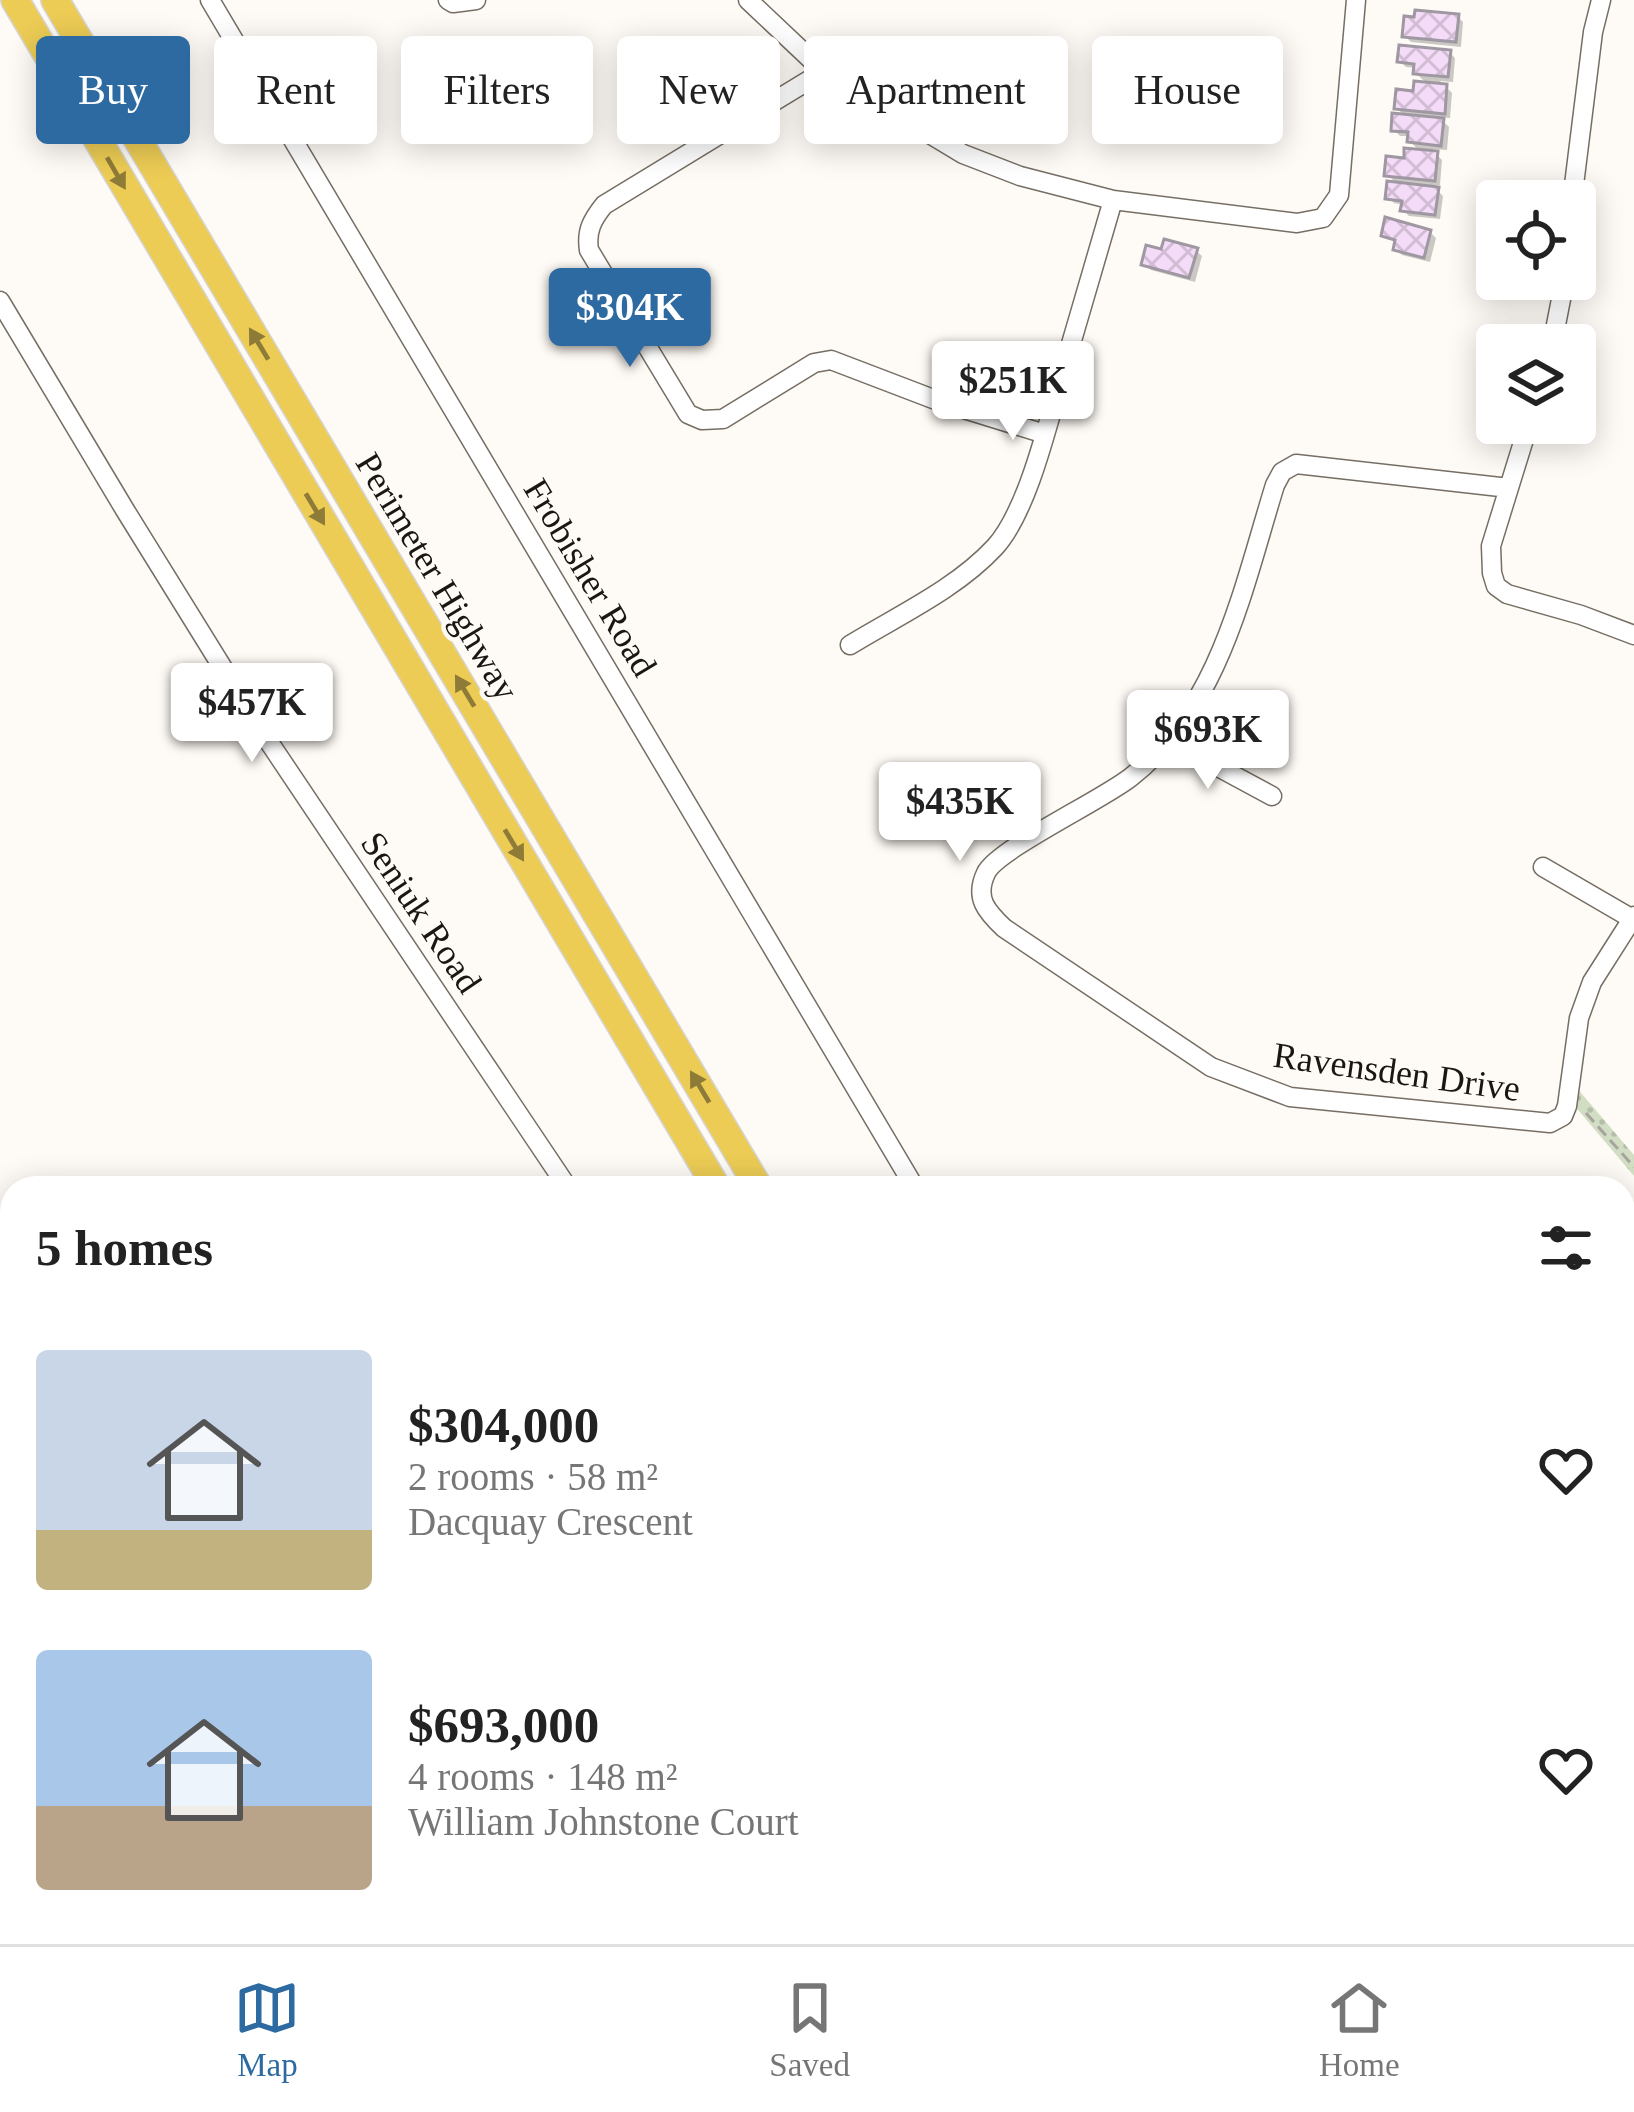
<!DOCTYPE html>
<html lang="en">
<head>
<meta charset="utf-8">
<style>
	body { margin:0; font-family:Georgia,serif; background:#f2f2f2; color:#222; height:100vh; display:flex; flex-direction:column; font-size:45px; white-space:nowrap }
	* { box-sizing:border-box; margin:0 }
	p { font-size:39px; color:#767676 }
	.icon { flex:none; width:66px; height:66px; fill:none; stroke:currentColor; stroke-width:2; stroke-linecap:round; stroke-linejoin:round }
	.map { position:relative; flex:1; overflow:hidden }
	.side { position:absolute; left:0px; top:1176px; width:1635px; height:768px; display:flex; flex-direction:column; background:#fff; border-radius:36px 36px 0 0; box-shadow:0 6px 30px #0003 }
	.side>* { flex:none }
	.guide { position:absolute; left:36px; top:36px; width:1563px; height:108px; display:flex; gap:24px }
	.controls { position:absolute; left:1476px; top:180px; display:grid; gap:24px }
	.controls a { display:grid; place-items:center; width:120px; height:120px; border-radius:12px; background:#fff; box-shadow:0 6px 30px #0003; font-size:60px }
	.price { position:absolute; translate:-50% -102px; padding:0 27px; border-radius:12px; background:#fff; color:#222; font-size:39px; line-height:78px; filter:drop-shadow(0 3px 6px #0008) }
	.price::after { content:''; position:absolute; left:50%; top:72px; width:36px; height:27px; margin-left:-18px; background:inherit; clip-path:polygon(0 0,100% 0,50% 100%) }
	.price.current { background:#2c6aa1; color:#fff }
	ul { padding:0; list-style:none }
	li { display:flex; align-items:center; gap:36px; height:300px; padding:0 36px }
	li span { display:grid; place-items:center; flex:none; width:336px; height:240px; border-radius:12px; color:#555 }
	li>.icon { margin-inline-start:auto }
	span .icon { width:144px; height:144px; fill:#fffc; stroke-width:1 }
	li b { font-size:51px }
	h2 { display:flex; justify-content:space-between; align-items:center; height:144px; padding:0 36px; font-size:51px }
	.tag { padding:0 42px; border-radius:12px; background:#fff; box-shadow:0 6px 30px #0003; font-size:42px; line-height:108px }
	.tag.current { background:#2c6aa1; color:#fff }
	.dock { display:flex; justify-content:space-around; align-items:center; height:168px; border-top:3px solid #e0e0e0; background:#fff; font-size:33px; color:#767676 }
	.dock a { display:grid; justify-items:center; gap:6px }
	.dock .current { color:#2c6aa1 }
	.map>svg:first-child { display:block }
	.grass { fill:url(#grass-dots) }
	.shadow { fill:#0003 }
	.building { fill:url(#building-cross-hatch); stroke:#9f97a1; stroke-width:3 }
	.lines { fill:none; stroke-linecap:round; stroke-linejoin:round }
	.minor-casing { stroke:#766e64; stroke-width:21 }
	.major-casing { stroke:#d6d5d5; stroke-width:27 }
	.highway-casing { stroke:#d6d5d5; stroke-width:30 }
	.path { stroke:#a7a39e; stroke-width:3; stroke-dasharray:12 6; stroke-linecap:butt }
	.minor { stroke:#fff; stroke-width:18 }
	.major { stroke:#f4e099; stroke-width:24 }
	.highway { stroke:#eccc55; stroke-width:27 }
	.oneway { fill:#8e7b37 }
	.labels { text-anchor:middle; stroke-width:9; stroke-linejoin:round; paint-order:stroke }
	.street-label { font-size:36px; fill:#1a1713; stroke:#fefaf5 }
</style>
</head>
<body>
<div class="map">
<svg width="1634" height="1944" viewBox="0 0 1634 1944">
	<defs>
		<pattern id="grass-dots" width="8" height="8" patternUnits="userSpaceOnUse" patternTransform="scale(3)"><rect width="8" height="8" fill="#d2dec4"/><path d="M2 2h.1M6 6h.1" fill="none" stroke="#b4bea8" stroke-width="1.8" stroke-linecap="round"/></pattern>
		<pattern id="building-cross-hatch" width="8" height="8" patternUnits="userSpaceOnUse" patternTransform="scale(3)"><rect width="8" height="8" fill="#f4dcf8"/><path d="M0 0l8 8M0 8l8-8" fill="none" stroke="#d1bcd4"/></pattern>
	</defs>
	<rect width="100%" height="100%" fill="#fefaf5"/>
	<path class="grass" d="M1570,1080l64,75v21l-66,-78z"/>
	<path class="shadow" d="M1457,16l6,6 -2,25 -50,-5 -6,-6 12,-16z
		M1449,52l6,6 -2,24 -13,-1 12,12 -2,25 -11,-1 10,10 -2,23 -16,-1 11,11 -2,25h-8l11,11 -3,23 -31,-3 -6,-6 1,-5 -10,-2 -6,-6 10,-12 -10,-10 33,-22 -11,-12v-5h-10l-6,-6 12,-12 -9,-10 31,-23 -12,-12 1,-5 -11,-1 -6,-6z
		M1430,232l6,6 -6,24 -28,-7 -6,-6 1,-6 -13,-8z
		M1196,251l6,5 -7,26 -44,-12 -6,-6z"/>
	<path class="building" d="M1415,10l44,4 -3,28 -54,-5 2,-21 10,1z
		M1399,45l52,5 -3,27 -35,-3 1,-10 -17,-2z
		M1414,81l33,3 -2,30 -51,-5 2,-20 17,2z
		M1392,113l52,5 -3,28 -34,-4 1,-10 -17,-1z
		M1404,148l34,3 -3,30 -51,-5 2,-20 18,2z
		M1387,181l52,6 -4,28 -35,-4 2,-10 -17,-2z
		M1385,217l46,13 -7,28 -31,-8 2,-10 -14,-4z
		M1164,239l34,9 -9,30 -48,-13 5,-20 15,4z"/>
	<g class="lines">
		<g class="minor-casing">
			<path id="minor" d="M210,0l705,1188
				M448,0l5,3 23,-3
				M748,0l72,68 143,86 57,22 93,24 184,23 26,-5 16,-23 17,-195
				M824,71l-220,134c-12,15 -18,26 -15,45l99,164 14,6 21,-1 91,-56 17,-3 110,42 104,32
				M1572,201l21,-169 8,-32
				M0,301l125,209 140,226 303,452
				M1552,345l13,-66
				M1529,423l-38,123 1,27 4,13 11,8 74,21 53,20
				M1509,488l-213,-24 -14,8 -7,13c-32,103 -55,222 -144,292 -27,22 -135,73 -145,96 -12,25 1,39 18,55l207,139 79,30 260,26 13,-7 4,-10 12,-88 13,-36 42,-66
				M850,645c49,-30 106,-56 145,-98 31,-34 51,-116 64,-162 18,-62 36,-124 54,-185
				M1170,741l102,55
				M1543,867l91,53
				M0,1483h12
				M1623,1840l11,-26
				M1582,1944l4,-12"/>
		</g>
		<g class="major-casing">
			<path id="major" d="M1623,1449l11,-7
				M747,1944l23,-12"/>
		</g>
		<g class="highway-casing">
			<path id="highway" d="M15,0l702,1188
				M55,0l704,1188
				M1162,1932l8,12
				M1206,1932l7,12"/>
		</g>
		<path class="path" d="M1586,1113l48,54
			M1360,1932l7,12"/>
		<use href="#minor" class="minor"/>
		<use href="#major" class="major"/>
		<use href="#highway" class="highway"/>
	</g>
	<defs><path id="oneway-solid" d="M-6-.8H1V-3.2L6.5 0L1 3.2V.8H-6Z" transform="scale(3)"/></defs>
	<g class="oneway">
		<use href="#oneway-solid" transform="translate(116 173) rotate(60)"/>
		<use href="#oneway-solid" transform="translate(259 344) rotate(-121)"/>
		<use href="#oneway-solid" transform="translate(315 509) rotate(59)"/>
		<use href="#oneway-solid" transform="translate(465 691) rotate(-121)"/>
		<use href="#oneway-solid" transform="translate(514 845) rotate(59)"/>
		<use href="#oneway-solid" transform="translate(700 1087) rotate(-121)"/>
	</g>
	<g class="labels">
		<g class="street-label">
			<text transform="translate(438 576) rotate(59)" y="13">Perimeter Highway</text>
			<text transform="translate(591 577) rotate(59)" y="13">Frobisher Road</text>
			<text transform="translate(422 912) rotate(56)" y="13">Seniuk Road</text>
			<text transform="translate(1397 1071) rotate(8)" y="13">Ravensden Drive</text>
		</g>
	</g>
</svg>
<div class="controls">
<a><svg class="icon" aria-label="locate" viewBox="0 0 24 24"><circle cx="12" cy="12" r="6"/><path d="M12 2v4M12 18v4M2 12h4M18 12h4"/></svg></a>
<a><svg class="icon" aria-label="layers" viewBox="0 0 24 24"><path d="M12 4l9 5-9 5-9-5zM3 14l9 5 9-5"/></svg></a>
</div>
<b class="price current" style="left:630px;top:370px">$304K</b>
<b class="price" style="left:1013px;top:443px">$251K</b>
<b class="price" style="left:252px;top:765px">$457K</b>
<b class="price" style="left:1208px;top:792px">$693K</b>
<b class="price" style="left:960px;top:864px">$435K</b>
<div class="guide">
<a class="tag current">Buy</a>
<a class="tag">Rent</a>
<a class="tag">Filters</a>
<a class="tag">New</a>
<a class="tag">Apartment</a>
<a class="tag">House</a>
</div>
<section class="side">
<h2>5 homes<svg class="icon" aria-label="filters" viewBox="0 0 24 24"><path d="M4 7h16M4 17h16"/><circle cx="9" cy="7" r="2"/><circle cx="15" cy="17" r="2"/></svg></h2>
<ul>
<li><span style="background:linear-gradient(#c9d6e8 75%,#c2b280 0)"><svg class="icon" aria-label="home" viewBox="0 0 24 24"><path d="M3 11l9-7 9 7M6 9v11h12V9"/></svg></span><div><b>$304,000</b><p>2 rooms · 58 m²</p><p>Dacquay Crescent</p></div><svg class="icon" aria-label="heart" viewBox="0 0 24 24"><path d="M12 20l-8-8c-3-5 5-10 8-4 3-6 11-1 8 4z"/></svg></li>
<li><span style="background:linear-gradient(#a9c7e8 65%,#b9a48a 0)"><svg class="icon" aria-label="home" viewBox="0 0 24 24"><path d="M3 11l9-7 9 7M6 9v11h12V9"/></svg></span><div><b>$693,000</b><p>4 rooms · 148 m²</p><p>William Johnstone Court</p></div><svg class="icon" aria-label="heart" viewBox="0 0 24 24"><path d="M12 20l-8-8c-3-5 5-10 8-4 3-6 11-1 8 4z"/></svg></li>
</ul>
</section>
</div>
<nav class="dock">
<a class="current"><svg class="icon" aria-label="map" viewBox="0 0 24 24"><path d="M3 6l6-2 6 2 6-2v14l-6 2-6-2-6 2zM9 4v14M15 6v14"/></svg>Map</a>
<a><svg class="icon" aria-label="saved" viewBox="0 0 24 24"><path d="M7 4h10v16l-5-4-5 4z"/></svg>Saved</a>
<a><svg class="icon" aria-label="home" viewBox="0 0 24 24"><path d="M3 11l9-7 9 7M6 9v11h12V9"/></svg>Home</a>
</nav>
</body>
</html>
